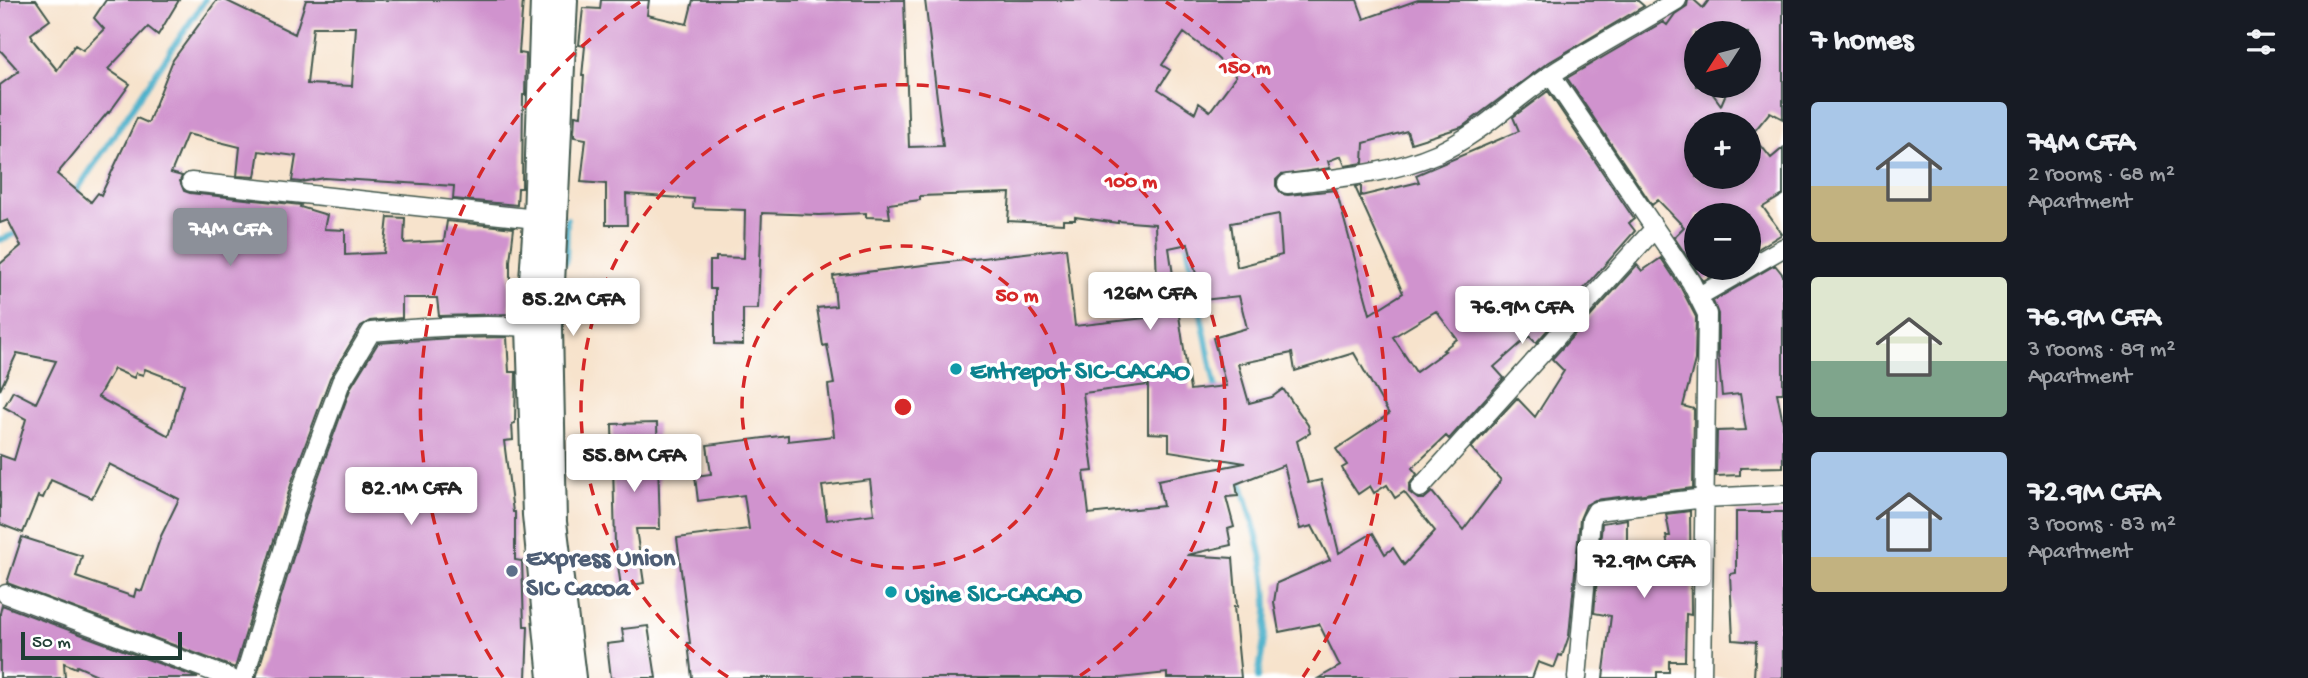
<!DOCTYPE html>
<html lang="en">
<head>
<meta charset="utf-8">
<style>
	body { margin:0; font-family:"Gochi Hand",sans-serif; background:#20242c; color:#f1f3f6; height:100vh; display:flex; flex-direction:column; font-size:26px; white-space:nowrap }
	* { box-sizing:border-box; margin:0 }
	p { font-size:23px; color:#9ea1a6 }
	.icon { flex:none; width:38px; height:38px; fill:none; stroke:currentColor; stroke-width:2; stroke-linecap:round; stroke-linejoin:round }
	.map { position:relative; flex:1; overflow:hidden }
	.panel { display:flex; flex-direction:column; background:#171b24; width:525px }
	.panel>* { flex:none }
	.needle { width:46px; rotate:234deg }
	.tools { position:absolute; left:1684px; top:21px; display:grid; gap:14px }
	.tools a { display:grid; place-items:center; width:77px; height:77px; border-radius:50%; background:#171b24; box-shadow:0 4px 10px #0003; font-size:35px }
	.scale { position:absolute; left:21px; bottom:18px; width:161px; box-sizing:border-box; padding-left:7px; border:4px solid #1f3d34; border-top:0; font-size:19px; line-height:24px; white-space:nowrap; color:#1f3d34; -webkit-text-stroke:5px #fff; paint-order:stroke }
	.price { position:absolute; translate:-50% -60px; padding:0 16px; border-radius:7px; background:#fff; color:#222; font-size:23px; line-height:46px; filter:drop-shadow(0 2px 4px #0008) }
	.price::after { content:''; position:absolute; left:50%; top:42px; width:21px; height:16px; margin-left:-10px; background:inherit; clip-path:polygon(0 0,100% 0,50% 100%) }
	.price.selected { background:#8c9099; color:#fff }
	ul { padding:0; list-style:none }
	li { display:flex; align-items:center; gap:21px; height:175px; padding:0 28px }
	li span { display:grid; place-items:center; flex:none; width:196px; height:140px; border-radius:7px; color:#555 }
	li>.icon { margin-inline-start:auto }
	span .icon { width:84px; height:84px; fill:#fffc; stroke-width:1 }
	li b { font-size:30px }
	h2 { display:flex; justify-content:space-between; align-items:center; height:84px; padding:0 28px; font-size:30px }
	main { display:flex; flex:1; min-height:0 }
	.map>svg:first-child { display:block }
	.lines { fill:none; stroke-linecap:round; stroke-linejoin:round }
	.stream { stroke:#4bb0ca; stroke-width:6 }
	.building { fill:#d093ce; fill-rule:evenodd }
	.street-casing { stroke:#3f564b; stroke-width:21 }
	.secondary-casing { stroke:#3f564b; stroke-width:28 }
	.street { stroke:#fff; stroke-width:18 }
	.secondary { stroke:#fff; stroke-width:24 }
	.ring { fill:none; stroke:#d62828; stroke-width:3.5; stroke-dasharray:12 9 }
	.culture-dot { fill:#0f9aa8; stroke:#fff; stroke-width:2.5 }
	.service-dot { fill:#5c6f8a; stroke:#fff; stroke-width:2.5 }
	.labels { text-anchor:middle; stroke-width:7; stroke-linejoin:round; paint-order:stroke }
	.culture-label { font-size:26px; font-weight:bold; fill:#0d838f; stroke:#fff; text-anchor:start }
	.service-label { font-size:26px; font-weight:bold; fill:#4e5e75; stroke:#fff; text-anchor:start }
	.centre { fill:#d62828; stroke:#fff; stroke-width:3.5 }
	.ring-label { font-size:21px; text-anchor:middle; font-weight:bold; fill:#d62828; stroke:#fff; stroke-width:7; stroke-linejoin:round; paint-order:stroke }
</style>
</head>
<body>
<main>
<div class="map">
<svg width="1783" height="678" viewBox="0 0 1783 678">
	<rect width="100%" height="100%" fill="#fff"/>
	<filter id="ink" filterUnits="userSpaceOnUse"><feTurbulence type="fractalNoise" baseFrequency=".0143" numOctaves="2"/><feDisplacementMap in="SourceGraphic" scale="14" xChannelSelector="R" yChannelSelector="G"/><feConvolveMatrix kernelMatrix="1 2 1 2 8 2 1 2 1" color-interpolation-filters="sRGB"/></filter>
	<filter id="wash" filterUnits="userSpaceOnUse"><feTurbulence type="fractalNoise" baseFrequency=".00686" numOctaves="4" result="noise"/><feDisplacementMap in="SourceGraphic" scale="28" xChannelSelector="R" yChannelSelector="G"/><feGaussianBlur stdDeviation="1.57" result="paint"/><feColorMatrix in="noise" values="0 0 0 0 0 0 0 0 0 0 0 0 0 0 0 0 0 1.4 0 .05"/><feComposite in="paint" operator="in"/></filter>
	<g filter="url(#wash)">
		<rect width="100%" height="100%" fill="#f7e3cc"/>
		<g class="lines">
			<path class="stream" d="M73,196l132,-196
				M1186,239l31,156
				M0,240l22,-9
				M566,262l1,-43
				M563,354v-45
				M1234,456c13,49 32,97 33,147 1,25 -6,51 -9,75"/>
		</g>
		<g id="blocks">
			<path class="building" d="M0,0h36l14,20 -19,14 2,4 -1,1 25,31 18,-25 8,5 21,-21 -10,-11 12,-18h73l-21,35 -10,-8 -40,42 22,15 -21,29 -1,-1 -51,62 34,28 7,-9 3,2 36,-77 11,5 25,-63 44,-60h8l70,34 11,-34h217l-4,53 7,1 -1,41h-2l-1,93h-4l-1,17 -64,-6 1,-13 -130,-8 -23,4 -9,-1 4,-25 -37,-5 -4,26 -18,-1 3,-29 -53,-13 -16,39 11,3 -2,5 4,10 6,2 111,12 -1,2 27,8 -3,14 21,1v25l39,-2 4,-36 17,1 -1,25 40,-2 3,-20 67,7 -4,33v53l-71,2 -2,-18h-35v20l-32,3 -9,5 -31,52 -37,100 -58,190 -228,-85 15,-46 60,19 -6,21 58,20 2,-8 6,2 19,-55 18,-37 -70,-35 -17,34 -41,-18 -8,18 -5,-2 -15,37 -23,-9v-69l14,5 12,-41 -22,-12 9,-16 23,12 20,-42 -39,-8 -17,37v-126l21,-18 -13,-26 -8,3v-138l19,-14 -19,-21zM313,27h43l-4,59 -45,-2zM114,369l20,9 2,-5 7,2 2,-6 39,15 -15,52 -71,-39z
				M601,0h48l-2,15 40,9 6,-24h211l5,147 34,-1 -18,-146h432l7,19 54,-19h219l7,6 -98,58 -84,63 -51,16 -4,-12 -43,12 -1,20 -18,3 -4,-10 -13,5 2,7 -49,7 -5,5v6l6,8 6,1 48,-5 34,124 33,-21 -48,-106 6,-1v10l58,-14 -3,-7 103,-44 -6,-14 35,-26 86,128 -5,4 6,8 -99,112 -7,-7 -35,31 10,11 -55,61 -3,-3 -34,32 5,6 -8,11v7l9,7h6l8,-7 31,38 38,-50 -30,-32 46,-50 18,19 29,-46 -12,-12 85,-94 5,6 19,-13 20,30 15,29 -1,43 -12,46 11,3 -1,79 -98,12 -9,5 -6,14 -11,117 -7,20 -3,-1 -5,13 -16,-6 -6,16h-213l21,-12 -21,-42 -40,8 -5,-30 3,-19 53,-23 -18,-34 -12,3 -16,-64 -48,19 2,12 -12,1 8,30 -6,2 3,16 -44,10 46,3 4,49h-3l7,71h-74v-5l-47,5h-428l-4,-35h2l-13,-105 72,-9 -5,-34 -46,6 -3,-25 16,-2 -4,-29 81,-10v6l46,-5 -6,-51 6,-1 -7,-39 -4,1 -6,-38 19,-2 -3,-30 233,-28 9,78 80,-9 -1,-4h4l-3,-89 -37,-3v2l-43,-6v3h-12v4l-55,-3 2,-28 -90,3v4l-32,4 2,14 -24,-1v-4l-47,2 -57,-2 -4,96h-15v36l-28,-1v-55h-5v-28h6v-4l28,1 1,-48 -52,-2 1,-9 -68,-5 1,31h-21v-41l-25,-2 5,-43 -12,-2v-4l1,-18 6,1 3,-40h-2l3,-30 -6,-1 4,-37 17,1zM1184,33l31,23 21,20 -26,35 -11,-8 -4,10 -37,-24 12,-19 -8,-5zM1279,214l3,41 -45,12 -6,-44zM1188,244l15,56 36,-4 8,32 -34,10 13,48 -36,4 -21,-142zM1436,311l21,28 -14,11 2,1 -29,21 -23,-35zM1292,353l3,18 59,-18 35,61 -53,35 11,16 -5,3 3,6 13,20 12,-8 4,7 13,-8 8,13 9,-6 31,39 -31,34 -11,-17 -8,6 -12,-21 -34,20 -18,-73 -13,3 -11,-42 13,-8 -2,-8 -25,-36 -11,8 -23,6 -11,-39zM1148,385v48l21,1v17l76,12 -87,17 5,26 -74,8 -5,-42 9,-1 -10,-78zM870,480l4,34 -47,6 -5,-34z
				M1688,0h6l9,8 6,-8h74v119l-13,-7 -18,22 19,24 12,-10v47l-20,12 19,27 -34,21v-40h-52v53h30l-23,13 -29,-44 10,-10 -26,-27 -6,5 -85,-127 96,-56 4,3 8,-11 12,-8zM1696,33h52v53h-19l-8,19 -14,-19h-11zM1696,124h52v53h-52z
				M1775,265l8,10v118h-6l6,30v44l-43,1v7l-24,1 1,-45 29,-1 -6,-36 -18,2 -4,-43v-39l-5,-13z
				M507,337l2,35h7l-1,51 -3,1 1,16 -9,1 9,71h2v48l7,1 2,65h4l-2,52h-270l59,-192 36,-99 27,-44 72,-5z
				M657,423l3,106h-24l8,54 -23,4 -6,-43 -3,-120z
				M1690,511l1,104 -5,-1 -1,47h-16v11h-12v6h-54l8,-62 -17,-3 8,-90 25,-4v34l42,-1 -3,-16h4l-4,-22z
				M1736,512h47v166h-29l2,-36 -23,-2 -3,-66 6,-1z
				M2,605l196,73h-94l-27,-12 -1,2 -12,-5 1,15h-65v-65z
				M648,626l8,52h-45l-4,-34 17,-2 -2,-13z"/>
		</g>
	</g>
	<g filter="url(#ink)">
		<use href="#blocks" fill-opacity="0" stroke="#3f564b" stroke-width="2"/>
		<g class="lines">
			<g class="street-casing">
				<path id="street" d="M1551,75l140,207 16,32 -5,364
					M191,182l355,38
					M1287,184c52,-6 103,-10 151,-31 43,-19 75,-54 114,-79 41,-26 84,-49 125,-74
					M1699,296l84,-48
					M1420,488l234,-259
					M6,594l224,84
					M244,678l60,-196 37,-100 30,-50c53,-5 105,-8 158,-5
					M1577,678l14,-158 5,-9 109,-13 78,-4"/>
			</g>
			<g class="secondary-casing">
				<path id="secondary" d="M543,0l-7,219 -7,108 6,188 16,163
					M565,0l-15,327 4,195 19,156"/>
			</g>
			<use href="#street" class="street"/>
			<use href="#secondary" class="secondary"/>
		</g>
	</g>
	<g class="ring">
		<circle cx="903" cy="407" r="161"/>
		<path d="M728 677A322 322 0 1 1 1078 677"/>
		<path d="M503 677A483 483 0 0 1 640 2M1166 2A483 483 0 0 1 1303 677"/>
	</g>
	<g class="culture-dot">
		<circle cx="956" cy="369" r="7"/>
		<circle cx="891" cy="592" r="7"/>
	</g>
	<circle class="service-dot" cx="512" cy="571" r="7"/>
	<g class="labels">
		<g class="culture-label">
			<text x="970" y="378">Entrepot SIC-CACAO</text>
			<text x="905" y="601">Usine SIC-CACAO</text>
		</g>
		<g class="service-label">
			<text x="526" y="565">Express Union<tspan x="526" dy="30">SIC Cacoa</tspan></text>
		</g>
	</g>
	<circle cx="903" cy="407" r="10" class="centre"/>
	<g class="ring-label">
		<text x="1245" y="73">150 m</text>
		<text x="1131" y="187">100 m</text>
		<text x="1017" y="301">50 m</text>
	</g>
</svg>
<div class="tools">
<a><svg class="needle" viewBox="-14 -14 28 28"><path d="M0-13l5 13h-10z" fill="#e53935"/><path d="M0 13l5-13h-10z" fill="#9ea1a6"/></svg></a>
<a>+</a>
<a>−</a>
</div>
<div class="scale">50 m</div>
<b class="price selected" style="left:230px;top:268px">74M CFA</b>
<b class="price" style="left:1150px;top:332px">126M CFA</b>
<b class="price" style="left:573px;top:338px">85.2M CFA</b>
<b class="price" style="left:1522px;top:346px">76.9M CFA</b>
<b class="price" style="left:634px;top:494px">55.8M CFA</b>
<b class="price" style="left:411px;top:527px">82.1M CFA</b>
<b class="price" style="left:1644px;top:600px">72.9M CFA</b>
</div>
<section class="panel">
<h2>7 homes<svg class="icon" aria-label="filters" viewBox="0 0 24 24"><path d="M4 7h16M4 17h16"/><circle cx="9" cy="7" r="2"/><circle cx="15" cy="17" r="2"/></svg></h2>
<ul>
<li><span style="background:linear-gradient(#a9c7e8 60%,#c2b280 0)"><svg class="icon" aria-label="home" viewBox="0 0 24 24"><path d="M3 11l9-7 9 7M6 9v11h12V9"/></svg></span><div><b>74M CFA</b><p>2 rooms · 68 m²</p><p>Apartment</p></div></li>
<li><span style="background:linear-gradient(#dfe7d0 60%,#7fa58c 0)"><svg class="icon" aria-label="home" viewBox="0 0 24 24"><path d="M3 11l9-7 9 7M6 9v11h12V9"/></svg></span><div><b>76.9M CFA</b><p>3 rooms · 89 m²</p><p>Apartment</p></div></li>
<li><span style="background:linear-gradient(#a9c7e8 75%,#c2b280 0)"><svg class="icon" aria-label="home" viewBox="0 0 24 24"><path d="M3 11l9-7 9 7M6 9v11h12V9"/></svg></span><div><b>72.9M CFA</b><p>3 rooms · 83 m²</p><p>Apartment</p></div></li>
</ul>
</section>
</main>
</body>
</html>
